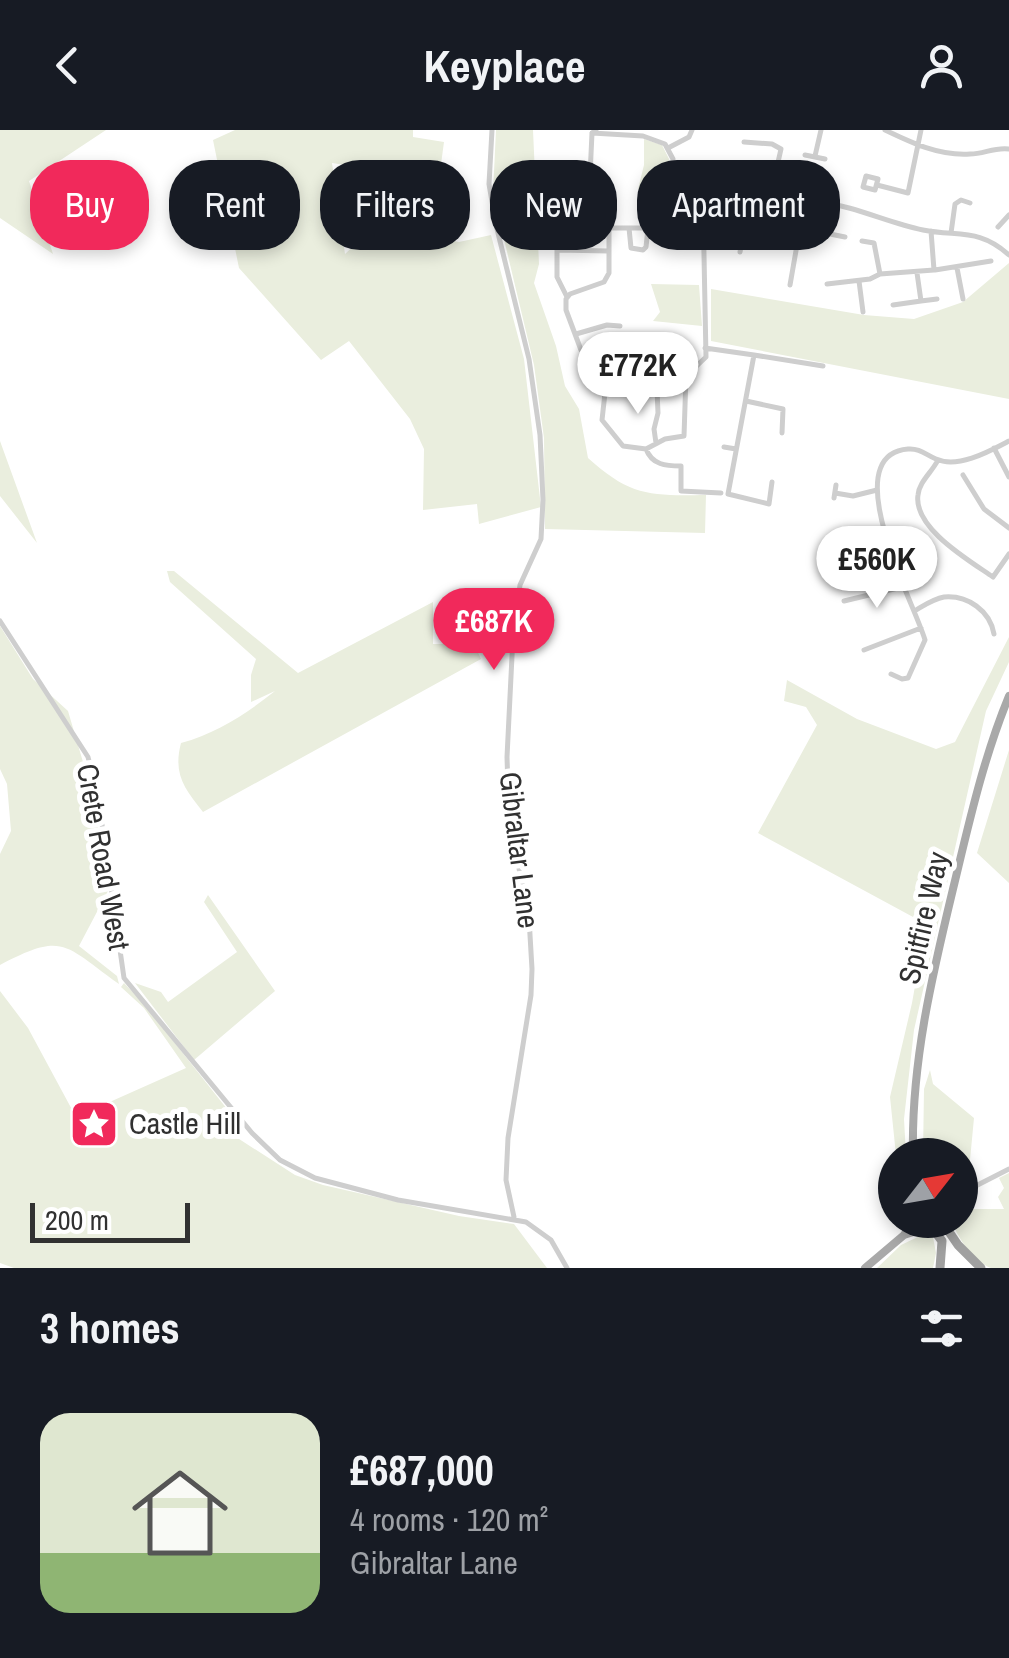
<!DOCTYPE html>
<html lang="en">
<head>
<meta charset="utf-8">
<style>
	body { margin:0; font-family:"Archivo Narrow",sans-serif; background:#242831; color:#f1f3f6; height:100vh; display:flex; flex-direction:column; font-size:38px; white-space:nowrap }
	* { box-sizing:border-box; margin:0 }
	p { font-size:32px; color:#9ea1a6 }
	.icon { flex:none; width:55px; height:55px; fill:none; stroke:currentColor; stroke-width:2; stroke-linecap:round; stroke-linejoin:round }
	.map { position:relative; height:1138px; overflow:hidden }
	.details { display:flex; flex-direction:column; background:#171b24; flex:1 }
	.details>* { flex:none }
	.top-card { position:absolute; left:30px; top:30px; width:950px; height:90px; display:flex; gap:20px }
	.needle { width:65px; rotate:59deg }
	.fabs { position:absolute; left:878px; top:1008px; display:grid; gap:20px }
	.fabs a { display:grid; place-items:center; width:100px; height:100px; border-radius:50%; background:#171b24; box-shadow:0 5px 15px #0003; font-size:50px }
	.scale { position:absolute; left:30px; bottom:25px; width:160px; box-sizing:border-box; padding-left:10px; border:5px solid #313131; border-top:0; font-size:28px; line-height:35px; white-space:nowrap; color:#313131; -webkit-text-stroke:8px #fff; paint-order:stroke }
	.price { position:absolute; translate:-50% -85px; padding:0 22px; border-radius:35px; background:#fff; color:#222; font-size:32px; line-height:65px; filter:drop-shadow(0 2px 5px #0008) }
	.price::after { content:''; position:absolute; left:50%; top:60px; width:30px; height:22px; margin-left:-15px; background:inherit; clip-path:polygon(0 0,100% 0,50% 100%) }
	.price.selected { background:#f1295b; color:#fff }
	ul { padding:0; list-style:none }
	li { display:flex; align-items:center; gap:30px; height:250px; padding:0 40px }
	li+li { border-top:2px solid #363941 }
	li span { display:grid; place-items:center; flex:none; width:280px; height:200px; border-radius:30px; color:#555 }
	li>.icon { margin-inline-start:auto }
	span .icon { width:120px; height:120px; fill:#fffc; stroke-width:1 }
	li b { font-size:42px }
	h2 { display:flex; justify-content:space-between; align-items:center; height:120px; padding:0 40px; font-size:42px }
	.pill { padding:0 35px; border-radius:40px; background:#171b24; box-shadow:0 5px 15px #0003; font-size:35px; line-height:90px }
	.pill.selected { background:#f1295b; color:#fff }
	header { display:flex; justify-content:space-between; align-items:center; height:130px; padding:0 40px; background:#171b24; font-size:45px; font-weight:700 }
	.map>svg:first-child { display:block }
	.green { fill:#eaeede }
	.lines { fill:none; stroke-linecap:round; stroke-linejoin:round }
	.minor { stroke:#cecece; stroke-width:5 }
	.tertiary { stroke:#cecece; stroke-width:5 }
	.primary { stroke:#a9a9a9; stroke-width:8 }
	.trunk { stroke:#a0a0a0; stroke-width:9 }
	.labels { text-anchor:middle; stroke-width:10; stroke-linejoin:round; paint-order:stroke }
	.street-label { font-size:30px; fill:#313131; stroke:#fff }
	.poi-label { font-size:30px; fill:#313131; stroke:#fff; text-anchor:start }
</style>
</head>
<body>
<header><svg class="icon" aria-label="back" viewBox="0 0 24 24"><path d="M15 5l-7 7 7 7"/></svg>Keyplace<svg class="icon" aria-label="person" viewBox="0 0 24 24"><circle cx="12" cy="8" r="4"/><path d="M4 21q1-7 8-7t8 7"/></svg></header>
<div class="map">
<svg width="1009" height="1138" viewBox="0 0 1009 1138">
	<rect width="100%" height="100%" fill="#fff"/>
	<path class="green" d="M0,0h106l-77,51 24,73 -53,-36z
		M235,0h178v7l31,5 -5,37 -107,-16 13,91 30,-28 84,16 32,-7 33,124 17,148 -62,17 -2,-20 -54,6 1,-61 -14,-30 -61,-78 -28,19 -82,-92 -26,-128z
		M496,0h37l6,134 -5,19 22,63 9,40 14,23 9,49c42,38 62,38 118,37l-1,38 -160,-4 -1,-91 -10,-73 -41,-172z
		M644,9l18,6 7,14 -1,33 -3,4 -17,4 -10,-11 6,-24z
		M1009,133v136l-298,-58v-52l153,26 50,4 49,-17z
		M651,154l48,1 3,41 -49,-5 7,-9z
		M0,311l37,102 -37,-47z
		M167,441h7l124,102 135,-71v42h24l14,-7 10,22 -278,153c-19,-24 -30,-38 -22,-69 36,-10 65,-29 94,-52l-24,11v-27l5,-16 -86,-77z
		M0,496l33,53 35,32 25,85 15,95 -29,55 38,30 2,8c-55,-39 -55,-53 -119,-19v-111l11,-23 -4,-47 -7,-15z
		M1009,507v25l-23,49 -72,319 -10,89 2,36h-10l-6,-58 22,-94 14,-79 -168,-91 59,-108 -11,-18 -22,-6 3,-21 70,39 79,30 19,-7z
		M1009,620v133l-32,-30z
		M208,765l67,96 -81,69 -59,-77 26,9 7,10 69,-50 -33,-50z
		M124,853l20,21 83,105 -5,19 9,-4 6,9 -1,4 59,38 28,10 136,31 55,8 33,44h-533l-14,-5v-272l28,37 48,89 110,-49 -42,-60 -23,-21z
		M930,940l3,14 41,34 -6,63 -8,3v-29h-37l1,-66z
		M1009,1043v95c-6,0 -12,0 -18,0 -16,-5 -36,-33 -39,-48h8v-11h44l-6,-12 6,-9 -5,-10z
		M924,1104l9,3 3,16 -3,15h-56l24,-23z"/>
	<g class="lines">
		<path class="minor" d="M492,0l-3,54 7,41 33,134 11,76 3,65 -2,39 -21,46 -7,51 -6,121 2,62 20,99 3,51 -1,26 -23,143 -2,42 8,37
			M596,0l-4,3 51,3 22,8 8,15 -3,44
			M885,0c27,13 54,26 85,24 14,0 24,-7 39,-5
			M744,12l28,2 9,5 -5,22 2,29
			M668,18l21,-11 3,-7
			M805,25l20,4
			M815,26l6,-26
			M560,34v10
			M550,44h39
			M866,46l12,3 -3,11 -12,-3z
			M738,50l4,21
			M877,55l31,8 13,-63
			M557,75v72l10,20
			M998,97l11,-12
			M611,98h37l1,-20 8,-6c54,3 108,-6 162,0 36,4 69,21 104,28 36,7 56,-2 86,25
			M629,98l2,20 12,2 3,-3 2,-19
			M744,102l53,13 3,-17 45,9
			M951,103l4,-29 6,-4 9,3
			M762,106l4,-36
			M862,111l12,2 6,31
			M558,120l50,1
			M740,122l6,-32
			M957,138l6,31
			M935,140l56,-9
			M917,143l4,28 16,-2
			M859,151l4,31
			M827,154l43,-5 10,-5 54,-4 -3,-39
			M790,155l7,-40
			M893,175l28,-4
			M576,204l31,-9 13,1
			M705,218l49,7 -26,139 41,10 3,-22
			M581,220l-15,-40v-11l4,-5 34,-12 5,-9v-60l-5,-6 -12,-4 -3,-6 3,-64
			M754,225l69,11
			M597,241l8,22 -3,27 21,26 23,3 19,-10 19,-3 2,-60 20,-19 -3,-153
			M651,241l36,1
			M746,271l37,8 -1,24
			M656,313l-2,-14 4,-16 -1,-23
			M724,317l12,2
			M994,318l15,29
			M646,319c6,16 20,17 35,17v25l40,2
			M938,330c-6,12 -19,22 -20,35 -5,33 52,66 75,82l16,-23
			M963,345l21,34 25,19
			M835,363l18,3 24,-6
			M834,368l2,-13
			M828,416l58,-15
			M844,471l58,-14
			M914,481c9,-5 19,-12 30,-14 24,-2 46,14 50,37
			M0,491l88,136 10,40 26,181 128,155 28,27 35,18 83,22 128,22 25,18 16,28
			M864,520l57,-22
			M891,544l11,5 6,-1 17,-38c-9,-33 -91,-185 -17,-191 12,-1 18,6 28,10 22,10 54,-8 73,-18"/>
		<path class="tertiary" d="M960,1064l49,-25"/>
		<path class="primary" d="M913,1025c-2,-91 19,-179 40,-266 16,-66 30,-130 56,-193
			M904,1105l10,-15
			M865,1138l39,-33 31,-10 5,-5"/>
		<path class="trunk" d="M941,1090l17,25 23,23
			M931,1096l11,15 -2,27"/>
	</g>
	<defs>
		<g id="sight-square" transform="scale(2.5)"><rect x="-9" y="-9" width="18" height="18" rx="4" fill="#f1295b" stroke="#fff"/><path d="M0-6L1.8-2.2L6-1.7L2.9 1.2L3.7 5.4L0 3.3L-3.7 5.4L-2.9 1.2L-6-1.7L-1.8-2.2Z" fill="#fff"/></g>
	</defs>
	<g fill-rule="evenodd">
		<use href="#sight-square" x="94" y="994"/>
	</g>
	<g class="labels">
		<g class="street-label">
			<text transform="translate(519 720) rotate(83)" y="10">Gibraltar Lane</text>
			<text transform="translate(103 727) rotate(80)" y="10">Crete Road West</text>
			<text transform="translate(924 788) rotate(-77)" y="10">Spitfire Way</text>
		</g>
		<g class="poi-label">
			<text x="129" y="1004">Castle Hill</text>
		</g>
	</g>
</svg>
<div class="fabs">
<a><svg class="needle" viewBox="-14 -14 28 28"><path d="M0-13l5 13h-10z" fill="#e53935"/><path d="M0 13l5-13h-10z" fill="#9ea1a6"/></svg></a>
</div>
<div class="scale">200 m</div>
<b class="price" style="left:638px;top:287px">£772K</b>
<b class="price" style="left:877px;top:481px">£560K</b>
<b class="price selected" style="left:494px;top:543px">£687K</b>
<div class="top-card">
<a class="pill selected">Buy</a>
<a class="pill">Rent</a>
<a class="pill">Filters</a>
<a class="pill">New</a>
<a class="pill">Apartment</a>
</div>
</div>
<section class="details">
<h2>3 homes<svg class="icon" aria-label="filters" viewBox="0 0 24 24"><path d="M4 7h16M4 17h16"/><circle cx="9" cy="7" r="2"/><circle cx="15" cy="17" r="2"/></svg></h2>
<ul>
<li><span style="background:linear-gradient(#dfe7d0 70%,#8fb573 0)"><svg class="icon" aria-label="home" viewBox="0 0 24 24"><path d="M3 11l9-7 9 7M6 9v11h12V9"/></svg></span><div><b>£687,000</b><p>4 rooms · 120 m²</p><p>Gibraltar Lane</p></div></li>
</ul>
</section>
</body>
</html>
